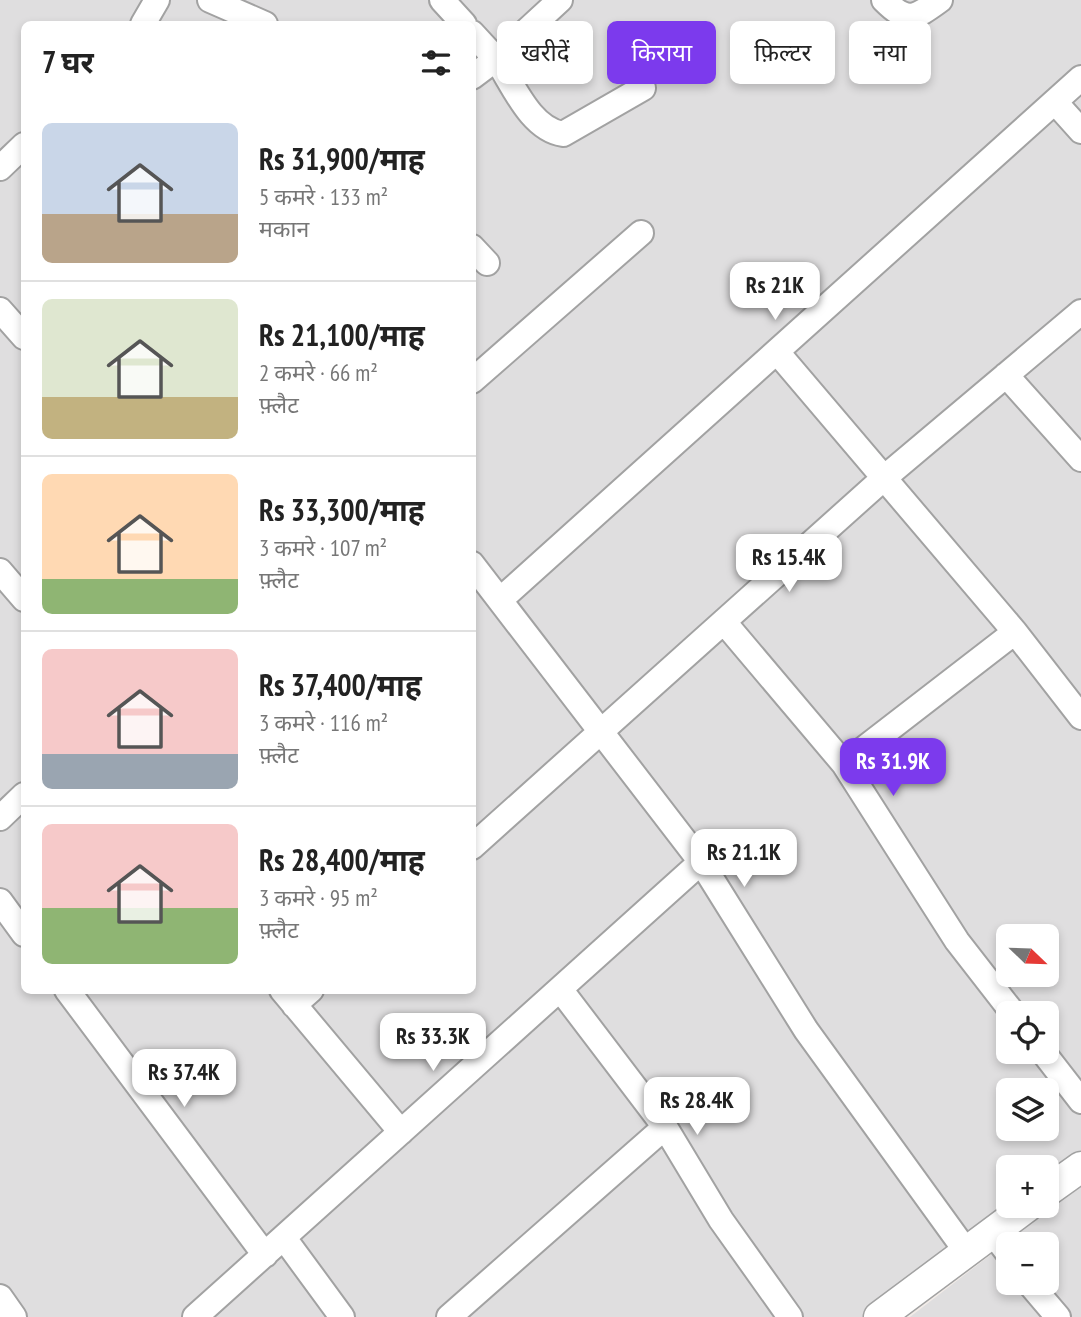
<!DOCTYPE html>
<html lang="hi">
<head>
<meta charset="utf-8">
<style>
	body { margin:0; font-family:"PT Sans Narrow","Noto Sans Devanagari",sans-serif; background:#f2f2f2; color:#222; height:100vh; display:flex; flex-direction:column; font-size:26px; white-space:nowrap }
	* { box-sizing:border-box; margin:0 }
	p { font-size:23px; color:#767676 }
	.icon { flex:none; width:38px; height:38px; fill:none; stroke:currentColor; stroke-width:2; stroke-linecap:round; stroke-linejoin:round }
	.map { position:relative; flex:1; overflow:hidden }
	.drawer { position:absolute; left:21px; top:21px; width:455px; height:973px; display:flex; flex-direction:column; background:#fff; border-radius:10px; box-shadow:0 4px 10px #0003 }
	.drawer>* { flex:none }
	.hud { position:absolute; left:497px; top:21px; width:478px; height:63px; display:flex; gap:14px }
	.needle { width:46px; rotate:113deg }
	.buttons { position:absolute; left:996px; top:924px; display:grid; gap:14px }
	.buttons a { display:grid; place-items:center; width:63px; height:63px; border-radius:10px; background:#fff; box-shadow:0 4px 10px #0003; font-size:35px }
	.price { position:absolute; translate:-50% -60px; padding:0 16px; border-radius:14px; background:#fff; color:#222; font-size:23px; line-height:46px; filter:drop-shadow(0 2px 4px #0008) }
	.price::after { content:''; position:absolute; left:50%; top:42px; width:21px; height:16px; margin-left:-10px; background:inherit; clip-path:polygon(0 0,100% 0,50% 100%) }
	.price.on { background:#7c3aed; color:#fff }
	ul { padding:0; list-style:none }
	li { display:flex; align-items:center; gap:21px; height:175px; padding:0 21px }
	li+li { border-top:2px solid #e0e0e0 }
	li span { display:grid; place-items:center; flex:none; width:196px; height:140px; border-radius:10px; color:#555 }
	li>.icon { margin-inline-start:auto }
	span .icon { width:84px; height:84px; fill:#fffc; stroke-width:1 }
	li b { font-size:30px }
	h2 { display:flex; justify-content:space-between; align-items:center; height:84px; padding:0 21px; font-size:30px }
	.tag { padding:0 24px; border-radius:10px; background:#fff; box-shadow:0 4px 10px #0003; font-size:24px; line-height:63px }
	.tag.on { background:#7c3aed; color:#fff }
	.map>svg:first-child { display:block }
	.residential { fill:#dfdedf; fill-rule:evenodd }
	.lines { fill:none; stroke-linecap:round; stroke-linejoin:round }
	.minor-casing { stroke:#a2a2a2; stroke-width:28 }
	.tertiary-casing { stroke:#a2a2a2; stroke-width:33 }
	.minor { stroke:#fff; stroke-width:24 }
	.tertiary { stroke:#fff; stroke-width:30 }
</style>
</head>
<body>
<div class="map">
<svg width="1081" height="1317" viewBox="0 0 1081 1317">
	<rect width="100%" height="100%" fill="#f2ece8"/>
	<path class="residential" d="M0,0h1081v1150l-34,27 -1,-10h-38v39l-145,111h-863zM24,24h448v966h-448zM1008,936h38v39h-38zM1008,1013h38v39h-38zM1008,1090h38v39h-38z
		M1081,1185v132h-171zM1008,1244h38v39h-38z"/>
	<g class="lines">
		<g class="minor-casing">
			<path id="minor" d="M210,0l55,24
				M442,0l22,24
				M884,0c24,24 31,18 56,0
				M143,24l14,-24
				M472,33l24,26 64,-59
				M472,77l24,-18c17,25 34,70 67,75l80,-46
				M1055,102l26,29
				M0,168l24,-23
				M472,247l15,16
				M0,310l24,27
				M777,352l238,280 66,85
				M1006,375l75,84
				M472,381l169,-148
				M472,564l229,298 105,168 160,221
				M0,571l24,28
				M500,600l581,-522
				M724,622l120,142 113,177 56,72
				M844,764l171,-132
				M0,818l24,-23
				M472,847l412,-369 197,-166
				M0,901l24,33
				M560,989l105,138 56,93 69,97
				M67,990l198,265
				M282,990l119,142
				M294,1005l17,-15
				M1043,1052l38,49
				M992,1232l16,21
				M284,1238l58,79
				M1029,1283l29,34
				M0,1297l14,20
				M195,1317l506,-455
				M449,1317l216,-190"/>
		</g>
		<g class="tertiary-casing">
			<path id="tertiary" d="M1046,1192l35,-25
				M879,1317l149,-111"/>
		</g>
		<use href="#minor" class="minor"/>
		<use href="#tertiary" class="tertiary"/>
	</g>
</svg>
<div class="buttons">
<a><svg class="needle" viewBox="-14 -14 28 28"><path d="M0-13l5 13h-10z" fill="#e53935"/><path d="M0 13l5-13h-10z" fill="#767676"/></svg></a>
<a><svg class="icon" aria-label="locate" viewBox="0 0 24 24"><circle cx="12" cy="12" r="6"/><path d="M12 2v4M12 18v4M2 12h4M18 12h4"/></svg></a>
<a><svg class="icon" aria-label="layers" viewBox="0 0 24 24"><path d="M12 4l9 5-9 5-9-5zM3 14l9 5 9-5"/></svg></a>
<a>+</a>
<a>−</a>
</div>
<b class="price" style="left:775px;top:322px">Rs 21K</b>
<b class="price" style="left:789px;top:594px">Rs 15.4K</b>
<b class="price on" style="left:893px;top:798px">Rs 31.9K</b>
<b class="price" style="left:744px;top:889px">Rs 21.1K</b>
<b class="price" style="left:433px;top:1073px">Rs 33.3K</b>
<b class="price" style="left:184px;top:1109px">Rs 37.4K</b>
<b class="price" style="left:697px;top:1137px">Rs 28.4K</b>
<div class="hud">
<a class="tag">खरीदें</a>
<a class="tag on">किराया</a>
<a class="tag">फ़िल्टर</a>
<a class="tag">नया</a>
</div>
<section class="drawer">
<h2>7 घर<svg class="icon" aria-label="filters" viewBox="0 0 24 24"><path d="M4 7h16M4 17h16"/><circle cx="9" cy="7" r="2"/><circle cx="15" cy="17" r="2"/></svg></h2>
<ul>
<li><span style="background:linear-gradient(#c9d6e8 65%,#b9a48a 0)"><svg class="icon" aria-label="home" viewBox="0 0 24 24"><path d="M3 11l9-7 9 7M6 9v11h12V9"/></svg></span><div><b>Rs 31,900/माह</b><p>5 कमरे · 133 m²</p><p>मकान</p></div></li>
<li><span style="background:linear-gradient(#dfe7d0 70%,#c2b280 0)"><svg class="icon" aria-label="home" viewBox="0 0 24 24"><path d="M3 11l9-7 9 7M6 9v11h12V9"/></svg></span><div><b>Rs 21,100/माह</b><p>2 कमरे · 66 m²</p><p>फ़्लैट</p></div></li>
<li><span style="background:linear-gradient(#ffd9b3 75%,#8fb573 0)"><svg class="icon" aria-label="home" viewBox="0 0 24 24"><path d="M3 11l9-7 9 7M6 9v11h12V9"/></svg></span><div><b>Rs 33,300/माह</b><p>3 कमरे · 107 m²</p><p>फ़्लैट</p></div></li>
<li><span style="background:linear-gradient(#f6c9c9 75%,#9aa5b1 0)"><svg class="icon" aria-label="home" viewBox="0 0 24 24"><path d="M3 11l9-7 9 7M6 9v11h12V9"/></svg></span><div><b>Rs 37,400/माह</b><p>3 कमरे · 116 m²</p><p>फ़्लैट</p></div></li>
<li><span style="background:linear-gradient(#f6c9c9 60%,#8fb573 0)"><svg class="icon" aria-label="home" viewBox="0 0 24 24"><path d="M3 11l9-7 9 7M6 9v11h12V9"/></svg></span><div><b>Rs 28,400/माह</b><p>3 कमरे · 95 m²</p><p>फ़्लैट</p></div></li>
</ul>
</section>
</div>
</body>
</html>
